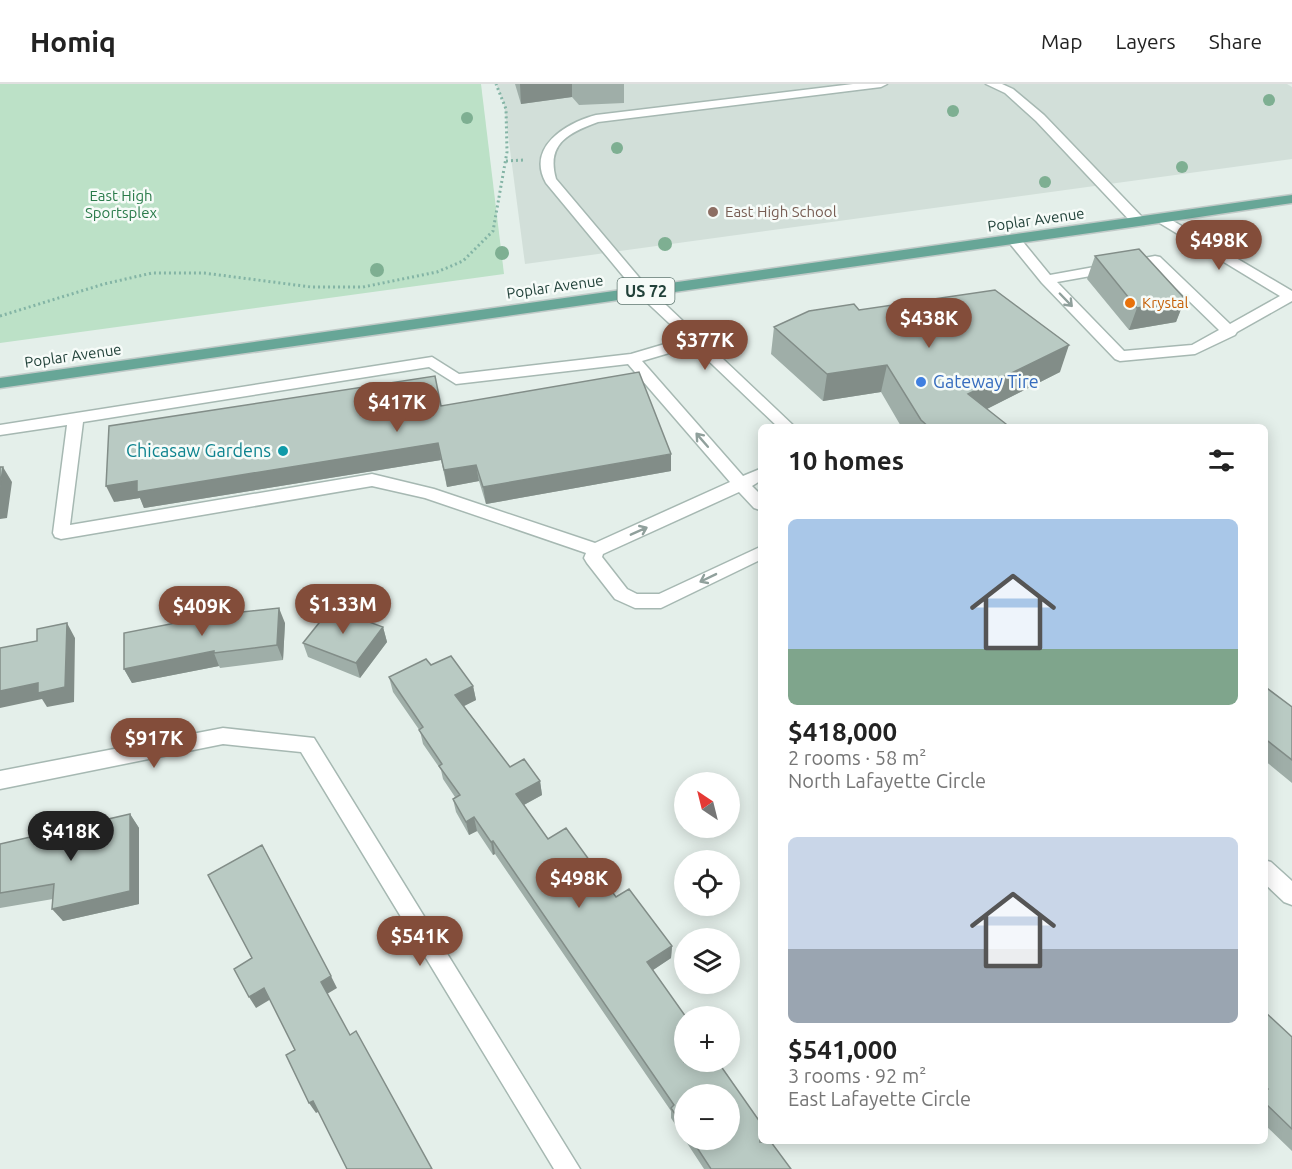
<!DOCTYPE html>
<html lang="en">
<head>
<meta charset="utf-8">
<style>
	body { margin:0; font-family:Ubuntu,sans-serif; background:#f6f6f6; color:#222; height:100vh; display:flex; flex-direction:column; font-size:22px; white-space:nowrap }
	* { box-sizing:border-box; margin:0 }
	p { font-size:20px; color:#767676 }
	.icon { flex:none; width:33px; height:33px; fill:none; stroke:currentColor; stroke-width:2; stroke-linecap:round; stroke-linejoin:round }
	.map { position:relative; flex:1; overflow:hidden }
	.panel { position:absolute; left:758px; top:340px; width:510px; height:720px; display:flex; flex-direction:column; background:#fff; border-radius:9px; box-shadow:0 3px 15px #0003 }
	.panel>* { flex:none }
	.needle { width:39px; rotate:325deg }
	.tools { position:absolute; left:674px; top:688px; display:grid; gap:12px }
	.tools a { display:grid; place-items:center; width:66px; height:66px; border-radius:50%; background:#fff; box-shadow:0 3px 15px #0003; font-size:30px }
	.price { position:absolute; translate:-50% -51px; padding:0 14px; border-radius:21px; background:#834d3a; color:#fff; font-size:20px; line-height:39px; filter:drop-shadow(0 2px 3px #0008) }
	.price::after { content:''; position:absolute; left:50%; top:36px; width:18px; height:14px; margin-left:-9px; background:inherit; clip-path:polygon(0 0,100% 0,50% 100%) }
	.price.on { background:#222; color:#fff }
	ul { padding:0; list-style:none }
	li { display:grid; align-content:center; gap:12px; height:318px; padding:0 30px }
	li span { display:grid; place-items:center; height:186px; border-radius:9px; color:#555 }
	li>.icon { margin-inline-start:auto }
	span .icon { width:108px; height:108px; fill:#fffc; stroke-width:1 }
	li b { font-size:26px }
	h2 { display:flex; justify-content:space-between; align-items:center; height:72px; padding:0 30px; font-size:26px }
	header { display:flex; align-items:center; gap:36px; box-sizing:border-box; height:84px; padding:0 30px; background:#fff; border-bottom:2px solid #e0e0e0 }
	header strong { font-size:28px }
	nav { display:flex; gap:33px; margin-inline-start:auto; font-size:21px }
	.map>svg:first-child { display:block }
	.built { fill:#d2dfd9 }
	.green { fill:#bce1c7 }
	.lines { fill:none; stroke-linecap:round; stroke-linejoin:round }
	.minor-casing { stroke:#a6b8b2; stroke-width:3 }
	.major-casing { stroke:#c1cac8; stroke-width:3 }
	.path { stroke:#83b4a5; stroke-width:3; stroke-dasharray:2 3; stroke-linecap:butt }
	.minor { fill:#fff; fill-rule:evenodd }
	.major { fill:#67a697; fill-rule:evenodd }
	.tree { fill:#7eaf92 }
	.wall { fill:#9faea8 }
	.shaded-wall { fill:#828d88 }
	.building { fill:#b9cac3; stroke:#828d88; stroke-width:1.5 }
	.oneway { stroke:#90a09c }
	.education-dot { fill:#8d6e63; stroke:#f6fbf8; stroke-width:2 }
	.food-dot { fill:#e8710a; stroke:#f6fbf8; stroke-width:2 }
	.shop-dot { fill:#3f7fe0; stroke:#f6fbf8; stroke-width:2 }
	.culture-dot { fill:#0f9aa8; stroke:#f6fbf8; stroke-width:2 }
	.labels { text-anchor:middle; stroke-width:5; stroke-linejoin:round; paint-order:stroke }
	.far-park-label { font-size:15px; fill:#2a7b4a; stroke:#f6fbf8 }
	.far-education-label { font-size:15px; fill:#785e54; stroke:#f6fbf8; text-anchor:start }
	.far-street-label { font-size:15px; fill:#22423a; stroke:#f6fbf8 }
	.far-food-label { font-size:15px; fill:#c56008; stroke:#f6fbf8; text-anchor:start }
	.shield { fill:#f6fbf8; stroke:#627a73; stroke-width:1.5 }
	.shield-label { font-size:16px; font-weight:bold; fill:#22423a }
	.shop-label { font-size:18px; fill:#366cbe; stroke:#f6fbf8; text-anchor:start }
	.culture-label { font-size:18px; fill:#0d838f; stroke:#f6fbf8; text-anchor:end }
</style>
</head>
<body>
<header>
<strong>Homiq</strong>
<nav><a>Map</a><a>Layers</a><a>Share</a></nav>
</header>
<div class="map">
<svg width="1292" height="1085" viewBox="0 0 1292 1085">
	<rect width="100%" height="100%" fill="#e4efea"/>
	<path class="built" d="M496,0h791l5,3v72l-767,105 -21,-160z"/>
	<path class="green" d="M0,0h481l23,190 -504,69z"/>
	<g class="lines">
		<g class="minor-casing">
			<path id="minor" d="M853,0h34l-6,3 -283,35c-30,11 -52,22 -42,57l92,109 148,140h-17l-86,-82 -51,15 101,115 17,-7v12l-8,5 8,8v16l-6,-2 -15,-16 -136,62 -1,3 25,32 10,5h22l101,-47v13l-99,48h-26l-20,-9 -28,-36 -3,-5 2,-5 -161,-55 -53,-12 -311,53 -6,-2 -2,-4 14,-108 -67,10v-10l432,-68 27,17 172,-20 54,-16 -47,-44 -92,-111c-20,-36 20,-60 50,-68zM628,280l102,118 -135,61 -161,-54 -62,-15 -302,51 13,-103 346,-55 27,17z
				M986,0h16l11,5 31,26 100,104 2,3 -2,3h-10l-98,-104 -31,-28z
				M1163,131l129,76v10l-55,31 -2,3 -40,19 -75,7 -5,-2 -73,-76 -35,-43 2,-3h10l31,38 105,-19 5,1 70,67 50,-28 -122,-74 -2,-3 2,-3zM1152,181l67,65 -27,15 -68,6 -67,-69z
				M223,644l91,10 266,431h-26l-253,-417 -78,-8 -223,45v-18z
				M1264,776l7,2 21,19v24l-8,-3 -20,-19z"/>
		</g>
		<g class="major-casing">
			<path id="major" d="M1292,111v8l-153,23 -1139,162v-10z"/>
		</g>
		<path class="path" d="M506,77l18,-1
			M0,232l104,-32 48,-11h52l107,14h52l74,-15 26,-11 30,-30 14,-79 -1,-43 -10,-25"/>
		<use href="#minor" class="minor"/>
		<use href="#major" class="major"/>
	</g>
	<g class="tree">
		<circle cx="1269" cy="16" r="6"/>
		<circle cx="953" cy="27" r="6"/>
		<circle cx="467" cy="34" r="6"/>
		<circle cx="617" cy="64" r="6"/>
		<circle cx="1182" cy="83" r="6"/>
		<circle cx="1045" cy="98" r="6"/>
		<circle cx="665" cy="160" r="7"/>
		<circle cx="502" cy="169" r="7"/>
		<circle cx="377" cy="186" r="7"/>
	</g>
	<path class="wall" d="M515,0h109v19l-45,2 -7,-8 -51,7z
		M1095,172l90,43 -9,23 -47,8 -42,-51z
		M859,226l201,62 -73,37 18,19h-103l-21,-36 -58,9 -52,-47 3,-27z
		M441,322l230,65 -185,33 -7,-23 -32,6 -6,-27 -297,48 -4,-10 -26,4z
		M242,526l1,2 42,11 -2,37 -63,8 -1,-2 -87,17 -8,-14z
		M383,543l4,15 -27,36 -52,-21 -5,-14z
		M431,581l42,21 3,14 -12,6 46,61 30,14 2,14 -18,10 24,34 124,107 -1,12 -18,12 107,172 31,27h-87l-19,-29h44l-45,-45v43l-13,-20v-7l-176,-257 -2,1 -16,-24 -8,4 -13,-23 -3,-13 2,-2 -12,-18 -2,-9 -18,-26 -3,-13 -27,-39 -4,-15z
		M1264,601l28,22v76l-28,-23z
		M130,730l9,14v76l-76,17 -10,-22 -53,9v-64z
		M1264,927l28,26v114l-28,-27z"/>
	<path class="shaded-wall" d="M520,0h52v13l-51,7z
		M1185,215l-9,23 -47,8 8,-22z
		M1069,261l-9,27 -99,50 7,-28z
		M887,281l-6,27 -58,9 4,-27z
		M438,359l3,17 -297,48 -4,-10 -26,4 -8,-16 31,-5z
		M671,370v17l-185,33 -3,-17z
		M476,381l3,16 -32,6 -3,-17z
		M3,383l9,15 -5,36 -7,1v-32z
		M279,524l6,15 -2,37 -6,-15z
		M67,539l8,15 -1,64 -27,5 -5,-8 -42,9v-17l38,-8z
		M383,543l4,15 -27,36 -4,-15z
		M214,567v2l5,13 -87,17 -8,-14z
		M473,602l3,14 -18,9 -3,-14z
		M540,697l2,14 -24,13 -2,-14z
		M130,730l9,14v76l-76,17 -11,-12z
		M474,733l3,14 -8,4 -3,-13z
		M493,757l2,13 -2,1 -2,-13z
		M672,862l-1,12 -24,16v-12z
		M331,892l6,12 -10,6 -6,-12z
		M264,904l7,11 -15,9 -7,-11z
		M313,1017l7,10 -4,2 -7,-10z"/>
	<path class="building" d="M1139,165l46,50 -48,9 -42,-52z
		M995,206l74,55 -101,49 38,30 -8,4h-68l-9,-8 -34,-55 -60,9 -53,-47 35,-16 45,-7 5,6z
		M639,288l32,82 -188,33 -7,-22 -32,5 -6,-27 -301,49v-11l-31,5 3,-60 326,-50 6,30z
		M0,383h3l-3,20z
		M279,524l-2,37 -63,8v-2l-90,18v-36l118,-23v2z
		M331,524l52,19 -27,36 -53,-20z
		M67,539l-2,64 -27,6v-10l-38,8v-43l37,-7v-12z
		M451,572l22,30 -18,9 55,72 14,-8 16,22 -24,13 32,45 18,-11 50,69 13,-8 43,57 -25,16 39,55h-2v45h34l42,60v20h11l20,27h-80l-19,-29h37v-45h-45v32l-13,-19 3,-3 -181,-264 -2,1 -17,-25 -8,5 -13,-23 7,-4 -21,-29 3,-2 -23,-34 4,-3 -34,-50 37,-18 5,6z
		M1264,602l28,21v53l-28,-22z
		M130,730v77l-78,18 2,-25 -54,9v-49z
		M262,761l69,131 -10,6 29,53 6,-4 76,138h-85l-34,-68 -4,2 -23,-48 9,-5 -31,-62 -15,9 -15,-28 18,-11 -44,-83z
		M1264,927l28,26v92l-28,-27v-10l4,-3 -4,-3z"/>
	<defs><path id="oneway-shaft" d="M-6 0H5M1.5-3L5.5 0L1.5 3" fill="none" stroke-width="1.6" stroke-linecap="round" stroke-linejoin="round" transform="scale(1.5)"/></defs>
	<g class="oneway">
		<use href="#oneway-shaft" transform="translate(1066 216) rotate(46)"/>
		<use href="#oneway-shaft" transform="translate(702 356) rotate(-131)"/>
		<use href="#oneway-shaft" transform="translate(639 447) rotate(-24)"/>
		<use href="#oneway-shaft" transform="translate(708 494) rotate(154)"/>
	</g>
	<circle class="education-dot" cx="713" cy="128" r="6"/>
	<circle class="food-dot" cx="1130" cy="219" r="6"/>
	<circle class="shop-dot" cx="921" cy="298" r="6"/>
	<circle class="culture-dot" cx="283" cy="367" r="6"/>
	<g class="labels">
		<g class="far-park-label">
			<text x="121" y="117">East High<tspan x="121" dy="17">Sportsplex</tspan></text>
		</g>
		<g class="far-education-label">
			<text x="725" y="133">East High School</text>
		</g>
		<g class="far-street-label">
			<text transform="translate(1036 136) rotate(-8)" y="5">Poplar Avenue</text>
			<text transform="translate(555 203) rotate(-8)" y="5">Poplar Avenue</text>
			<text transform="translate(73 272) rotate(-8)" y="5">Poplar Avenue</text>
		</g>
		<g class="far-food-label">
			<text x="1142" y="224">Krystal</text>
		</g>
		<rect class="shield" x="617.5" y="194" width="57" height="26" rx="4.5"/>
		<g class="shield-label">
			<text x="646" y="213">US 72</text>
		</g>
		<g class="shop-label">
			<text x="933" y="304">Gateway Tire</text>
		</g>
		<g class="culture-label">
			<text x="271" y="373">Chicasaw Gardens</text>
		</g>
	</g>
</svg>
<div class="tools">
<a><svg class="needle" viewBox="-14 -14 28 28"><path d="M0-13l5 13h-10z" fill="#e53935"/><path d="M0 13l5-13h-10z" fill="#767676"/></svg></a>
<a><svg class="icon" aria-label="locate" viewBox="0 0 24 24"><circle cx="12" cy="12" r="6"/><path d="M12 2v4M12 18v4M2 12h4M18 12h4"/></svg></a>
<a><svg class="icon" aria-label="layers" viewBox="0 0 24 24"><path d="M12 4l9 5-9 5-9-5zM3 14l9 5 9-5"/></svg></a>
<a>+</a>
<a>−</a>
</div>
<b class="price" style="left:1219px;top:187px">$498K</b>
<b class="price" style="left:929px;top:265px">$438K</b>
<b class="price" style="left:705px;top:287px">$377K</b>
<b class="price" style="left:397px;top:349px">$417K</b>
<b class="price" style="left:343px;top:551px">$1.33M</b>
<b class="price" style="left:202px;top:553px">$409K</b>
<b class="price" style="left:154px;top:685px">$917K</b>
<b class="price on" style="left:71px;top:778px">$418K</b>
<b class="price" style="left:579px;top:825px">$498K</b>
<b class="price" style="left:420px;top:883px">$541K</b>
<section class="panel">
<h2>10 homes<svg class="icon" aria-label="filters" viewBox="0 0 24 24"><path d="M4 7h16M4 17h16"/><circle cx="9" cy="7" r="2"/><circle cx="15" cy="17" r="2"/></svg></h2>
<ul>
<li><span style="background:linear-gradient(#a9c7e8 70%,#7fa58c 0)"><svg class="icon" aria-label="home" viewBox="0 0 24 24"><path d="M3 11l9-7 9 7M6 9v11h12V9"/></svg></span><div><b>$418,000</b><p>2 rooms · 58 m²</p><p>North Lafayette Circle</p></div></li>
<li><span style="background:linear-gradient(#c9d6e8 60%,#9aa5b1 0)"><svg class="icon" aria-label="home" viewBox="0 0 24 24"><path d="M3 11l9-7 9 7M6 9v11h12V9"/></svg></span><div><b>$541,000</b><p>3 rooms · 92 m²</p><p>East Lafayette Circle</p></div></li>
</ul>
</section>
</div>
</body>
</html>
